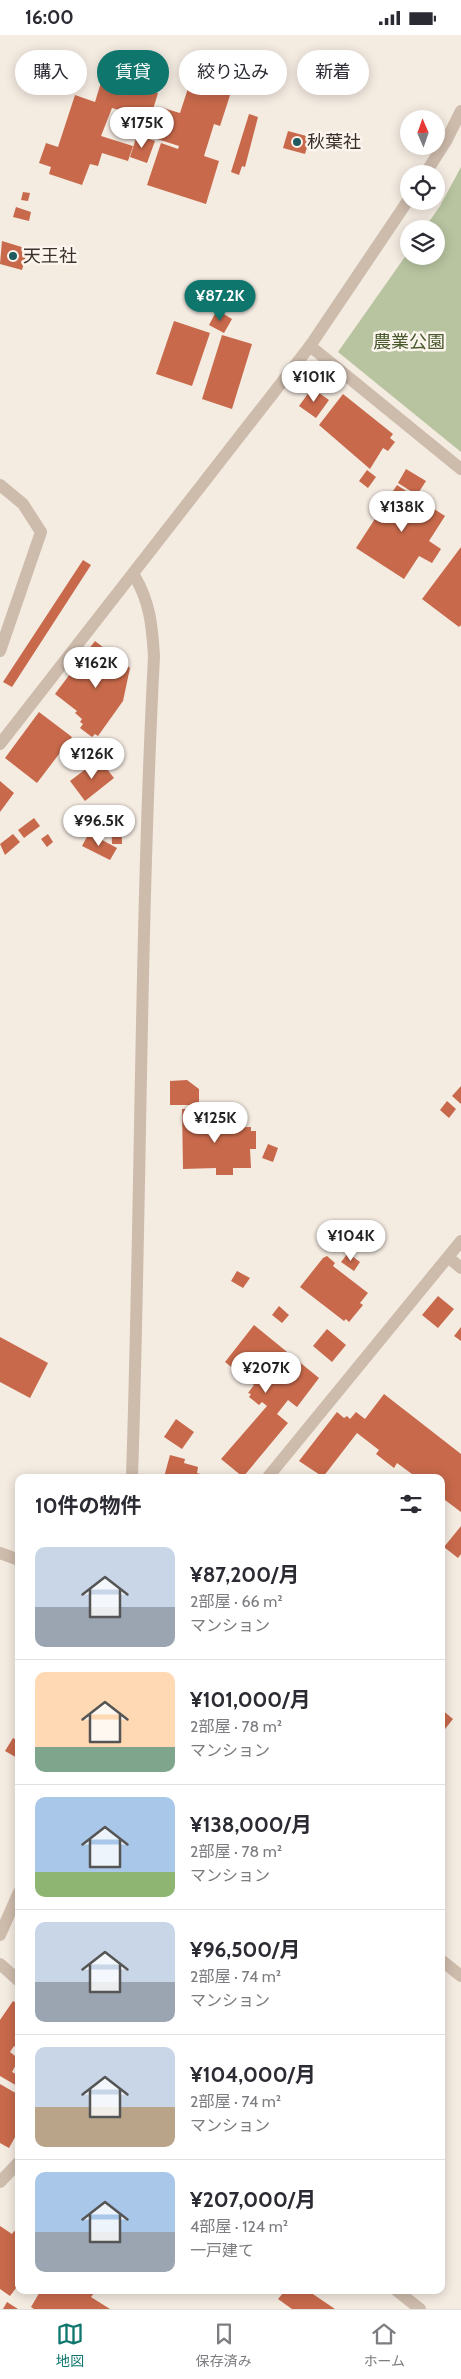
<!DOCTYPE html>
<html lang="ja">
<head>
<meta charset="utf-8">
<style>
	body { margin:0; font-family:Cabin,"Noto Sans JP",sans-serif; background:#f2f2f3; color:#2b2b33; height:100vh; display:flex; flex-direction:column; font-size:19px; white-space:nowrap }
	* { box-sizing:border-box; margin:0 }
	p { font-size:16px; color:#7c7c81 }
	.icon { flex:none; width:28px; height:28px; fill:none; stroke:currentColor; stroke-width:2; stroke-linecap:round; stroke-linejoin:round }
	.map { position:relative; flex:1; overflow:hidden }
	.sheet { position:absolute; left:15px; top:1439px; width:430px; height:820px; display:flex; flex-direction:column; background:#fff; border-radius:10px; box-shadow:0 2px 12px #0003 }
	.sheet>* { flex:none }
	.hud { position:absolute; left:15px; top:15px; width:431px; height:45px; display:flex; gap:10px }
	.needle { width:32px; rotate:358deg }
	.controls { position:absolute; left:400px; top:75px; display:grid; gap:10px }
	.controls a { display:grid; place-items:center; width:45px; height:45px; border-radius:50%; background:#fff; box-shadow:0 2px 12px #0003; font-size:25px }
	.price { position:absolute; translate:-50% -42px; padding:0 11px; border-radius:18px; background:#fff; color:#222; font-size:16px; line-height:32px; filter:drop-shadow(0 1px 2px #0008) }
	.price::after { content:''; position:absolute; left:50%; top:30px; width:15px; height:11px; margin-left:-8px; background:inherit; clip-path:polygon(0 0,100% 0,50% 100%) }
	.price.current { background:#0f766e; color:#fff }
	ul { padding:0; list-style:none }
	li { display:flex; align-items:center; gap:15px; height:125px; padding:0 20px }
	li+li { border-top:1px solid #e1e1e2 }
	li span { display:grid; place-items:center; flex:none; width:140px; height:100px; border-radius:10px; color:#555 }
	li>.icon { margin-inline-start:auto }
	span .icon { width:60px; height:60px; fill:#fffc; stroke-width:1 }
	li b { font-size:21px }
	h2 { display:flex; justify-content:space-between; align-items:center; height:60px; padding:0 20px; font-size:21px }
	.tag { padding:0 18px; border-radius:22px; background:#fff; box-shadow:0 2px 12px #0003; font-size:18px; line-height:45px }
	.tag.current { background:#0f766e; color:#fff }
	.status { display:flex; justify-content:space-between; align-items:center; height:35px; padding:0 25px; background:#fff; direction:ltr }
	.status svg { height:14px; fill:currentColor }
	.tab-bar { display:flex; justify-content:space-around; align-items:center; height:70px; border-top:1px solid #e1e1e2; background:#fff; font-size:14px; color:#7c7c81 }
	.tab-bar a { display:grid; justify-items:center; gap:2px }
	.tab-bar .current { color:#0f766e }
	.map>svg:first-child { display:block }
	.green { fill:#b8c4a0 }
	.building { fill:#c8694b }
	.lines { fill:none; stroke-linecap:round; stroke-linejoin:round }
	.minor { stroke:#cdbbac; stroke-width:12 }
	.tertiary { stroke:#cdbbac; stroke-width:12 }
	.poi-dot { fill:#1f5a5e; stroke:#fbf5ee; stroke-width:2 }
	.labels { text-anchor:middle; stroke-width:5; stroke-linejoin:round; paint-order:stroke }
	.poi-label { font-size:18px; fill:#3b302b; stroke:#fbf5ee; text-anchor:start }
	.park-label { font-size:18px; fill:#4a5a2e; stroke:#fbf5ee }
</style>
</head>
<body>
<div class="status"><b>16:00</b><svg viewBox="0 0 49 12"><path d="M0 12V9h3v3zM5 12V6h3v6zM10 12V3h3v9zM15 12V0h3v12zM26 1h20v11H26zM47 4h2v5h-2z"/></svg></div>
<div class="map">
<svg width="461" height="2274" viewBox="0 0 461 2274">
	<rect width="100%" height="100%" fill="#f4ebe1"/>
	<path class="green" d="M461,132v285l-123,-100 71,-101v5h27v-27h-12l16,-23z"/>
	<path class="building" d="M193,38l40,13 -13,40 -6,-2 -10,32 15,5 -13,43 -59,-19 14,-42 17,6 1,-3 -25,-8 9,-30 17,5z
		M103,41l55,17 -8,26 -38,-11 -11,28 32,10 -5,15 -26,-8 -4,13 -8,-2 -8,21 -33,-11 2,-7 -12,-4 7,-20 12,4 17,-52 20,7z
		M249,79l9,3 -13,50 -3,-1 -3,9 -8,-3z
		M288,96l22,6 -5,17 -22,-6z
		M137,100l18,6 -8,22 -17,-6z
		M23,157l7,1 -2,8 -7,-1z
		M16,172l15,5 -2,9 -16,-4z
		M2,206l26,8 -6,21 -22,-6z
		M217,275l15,9 -8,14 -15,-8z
		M174,286l36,12 -18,53 -36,-12z
		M222,300l30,9 -20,65 -30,-10z
		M312,353l17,12 -13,18 -17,-12z
		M343,359l50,40 -3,4 5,4 -7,9 -5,-3 -13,21 -51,-44z
		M406,434l20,12 -9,14 -19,-12z
		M367,435l9,7 -8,11 -9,-7z
		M397,450l48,31 -16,25 12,8 -9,14 -13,-7 -15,23 -48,-31z
		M461,512v78l-2,2 -37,-28z
		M83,525l8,5 -79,122 -9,-5z
		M95,606l35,27 -7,33 -25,35 -3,-2 -3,3 -12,-9 3,-4 -3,-2 2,-3 -7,-6 2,-2 -22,-17 27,-36 19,16 3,-5 -19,-15z
		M39,677l33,25 -35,46 -32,-25z
		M99,724l15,19 -29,23 -15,-20z
		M0,746l14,12 -14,19z
		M111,778h10l1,31h-10z
		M34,783l6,8 -16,12 -6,-8z
		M89,798l28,15 -7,12 -28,-14z
		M13,799l7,8 -15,13 -5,-11z
		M48,799l5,8 -6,5 -6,-8z
		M187,1045l12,9v16h-29v-24z
		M461,1051v18l-9,-8z
		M447,1066l9,8 -7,9 -9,-8z
		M205,1073v4h5v16l41,-1v4h5v18h-6l1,19h-18v7h-17v-7l-33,1 -1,-60z
		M268,1109l10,4 -5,14 -11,-4z
		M348,1218l12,9 -6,9 -13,-9z
		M327,1221l8,7 -2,3 35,27 -8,10 3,2 -14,17 -3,-3 -2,2 -44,-34 23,-29z
		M237,1236l13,7 -7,10 -12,-7z
		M438,1261l16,13 -16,19 -16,-13z
		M279,1271l10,9 -7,8 -10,-8z
		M254,1290l65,53 -22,29 -9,-7 -11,14 11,9 -45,54 -22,-18 46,-53 -5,-4 -3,3 -10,-8 2,-3 -3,-1 6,-8 -29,-23z
		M461,1292v14l-7,-5z
		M327,1294l19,16 -14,17 -19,-16z
		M0,1302l48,26 -18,35 -30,-16z
		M384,1359l77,60v58l-20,-15v-20h-25l-19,-14 -3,5 -18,-14 3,-4 -22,-17 -34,44 -24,-16 38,-49 7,6 3,-2 3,3 6,-7 9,7z
		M176,1384l18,13 -12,17 -18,-12z
		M170,1420l15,4 -1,4 14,4 -1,6 7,2 -1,2h-39z
		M461,1491v28l-3,4 -14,-11z
		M441,1674l12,10 -12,15z
		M13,1703l6,3v18l-14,-8z
		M13,1966l6,4v45l-5,-4 -4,6 9,7 -7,13 7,4v11l-19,-11v-56z
		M0,2049l19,11v35l-10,18 -9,-5z
		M0,2191l12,8 2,-3 5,3v50l-9,12 -10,-7z
		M41,2255h48l5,3 -3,4 19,12h-76l-3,-2z
		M279,2255h28l28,19h-43l-14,-10 5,-6z
		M7,2267l11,7h-15z"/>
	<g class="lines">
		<path class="minor" d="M310,311l151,123
			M0,450l23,19 18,28 -41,119
			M448,1222l13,11
			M132,1442c9,-273 8,-547 22,-821 -2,-31 -4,-54 -20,-81
			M268,1442l193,-236
			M0,1518l19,7
			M0,1900l19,-43
			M441,1925l20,16
			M0,1929l19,17
			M0,2147l19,-20
			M396,2255l24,19"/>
		<path class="tertiary" d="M425,139l21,-33 15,-30
			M0,709l310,-398 99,-147"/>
	</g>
	<g class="poi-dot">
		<circle cx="297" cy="107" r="5"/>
		<circle cx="13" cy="221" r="5"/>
	</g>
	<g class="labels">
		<g class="poi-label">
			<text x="307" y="113">秋葉社</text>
			<text x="23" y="227">天王社</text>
		</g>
		<g class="park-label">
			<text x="409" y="313">農業公園</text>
		</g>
	</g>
</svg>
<div class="controls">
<a><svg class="needle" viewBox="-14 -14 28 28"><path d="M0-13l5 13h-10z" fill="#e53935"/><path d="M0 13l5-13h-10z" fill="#7c7c81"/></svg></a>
<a><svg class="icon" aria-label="locate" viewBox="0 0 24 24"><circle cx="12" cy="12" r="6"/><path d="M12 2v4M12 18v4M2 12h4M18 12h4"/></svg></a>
<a><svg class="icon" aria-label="layers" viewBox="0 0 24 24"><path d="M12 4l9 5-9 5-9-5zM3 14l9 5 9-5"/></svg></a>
</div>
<b class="price" style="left:142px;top:114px">¥175K</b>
<b class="price current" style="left:220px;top:287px">¥87.2K</b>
<b class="price" style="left:314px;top:368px">¥101K</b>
<b class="price" style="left:402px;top:498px">¥138K</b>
<b class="price" style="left:96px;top:654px">¥162K</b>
<b class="price" style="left:92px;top:745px">¥126K</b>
<b class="price" style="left:99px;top:812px">¥96.5K</b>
<b class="price" style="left:215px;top:1109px">¥125K</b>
<b class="price" style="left:351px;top:1227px">¥104K</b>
<b class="price" style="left:266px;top:1359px">¥207K</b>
<div class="hud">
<a class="tag">購入</a>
<a class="tag current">賃貸</a>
<a class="tag">絞り込み</a>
<a class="tag">新着</a>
</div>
<section class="sheet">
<h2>10件の物件<svg class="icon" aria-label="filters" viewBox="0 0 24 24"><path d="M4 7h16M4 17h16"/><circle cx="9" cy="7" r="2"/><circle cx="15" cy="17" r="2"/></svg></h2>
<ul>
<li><span style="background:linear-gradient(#c9d6e8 60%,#9aa5b1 0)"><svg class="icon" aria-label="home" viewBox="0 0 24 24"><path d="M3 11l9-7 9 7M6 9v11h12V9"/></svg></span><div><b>¥87,200/月</b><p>2部屋 · 66 m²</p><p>マンション</p></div></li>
<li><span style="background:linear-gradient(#ffd9b3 75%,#7fa58c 0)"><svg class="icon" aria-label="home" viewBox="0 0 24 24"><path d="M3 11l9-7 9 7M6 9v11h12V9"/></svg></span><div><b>¥101,000/月</b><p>2部屋 · 78 m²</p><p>マンション</p></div></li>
<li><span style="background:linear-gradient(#a9c7e8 75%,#8fb573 0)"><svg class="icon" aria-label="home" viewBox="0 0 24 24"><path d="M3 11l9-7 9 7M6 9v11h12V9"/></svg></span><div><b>¥138,000/月</b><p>2部屋 · 78 m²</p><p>マンション</p></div></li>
<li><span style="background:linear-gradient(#c9d6e8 60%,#9aa5b1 0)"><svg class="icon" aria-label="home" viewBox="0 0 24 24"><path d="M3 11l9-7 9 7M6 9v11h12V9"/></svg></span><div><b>¥96,500/月</b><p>2部屋 · 74 m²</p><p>マンション</p></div></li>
<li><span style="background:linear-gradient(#c9d6e8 60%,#b9a48a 0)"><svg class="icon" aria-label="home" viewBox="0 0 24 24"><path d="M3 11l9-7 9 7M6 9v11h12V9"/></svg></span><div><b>¥104,000/月</b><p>2部屋 · 74 m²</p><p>マンション</p></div></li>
<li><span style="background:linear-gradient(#a9c7e8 60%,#9aa5b1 0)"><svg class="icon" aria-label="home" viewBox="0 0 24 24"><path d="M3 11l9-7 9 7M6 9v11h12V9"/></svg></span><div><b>¥207,000/月</b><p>4部屋 · 124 m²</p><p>一戸建て</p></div></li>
</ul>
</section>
</div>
<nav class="tab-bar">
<a class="current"><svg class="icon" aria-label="map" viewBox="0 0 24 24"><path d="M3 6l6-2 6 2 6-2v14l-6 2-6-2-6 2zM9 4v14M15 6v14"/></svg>地図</a>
<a><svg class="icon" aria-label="saved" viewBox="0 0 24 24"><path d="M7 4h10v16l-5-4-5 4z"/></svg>保存済み</a>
<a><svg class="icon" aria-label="home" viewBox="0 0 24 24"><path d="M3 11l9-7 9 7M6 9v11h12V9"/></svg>ホーム</a>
</nav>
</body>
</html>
